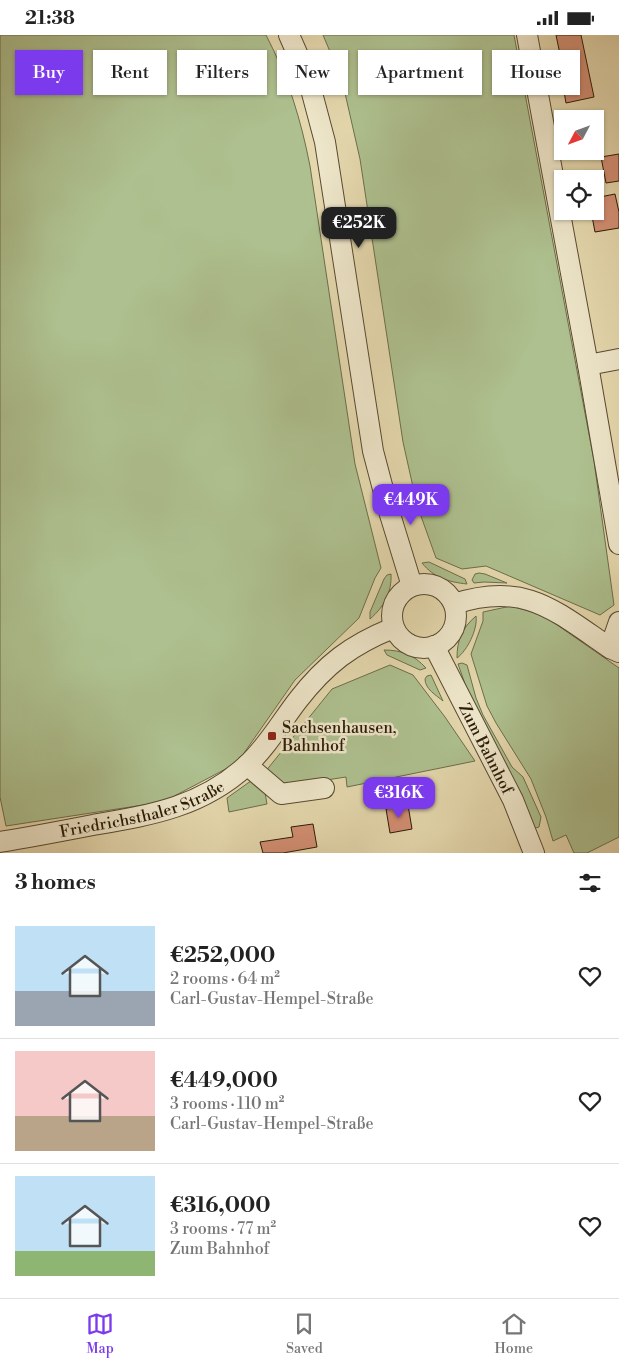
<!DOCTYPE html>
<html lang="en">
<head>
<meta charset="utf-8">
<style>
	body { margin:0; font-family:"Libre Bodoni",serif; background:#f6f6f6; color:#222; height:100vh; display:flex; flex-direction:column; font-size:19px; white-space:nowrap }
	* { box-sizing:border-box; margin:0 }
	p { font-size:16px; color:#767676 }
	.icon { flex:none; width:28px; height:28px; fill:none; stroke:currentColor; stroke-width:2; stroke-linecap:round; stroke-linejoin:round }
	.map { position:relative; height:818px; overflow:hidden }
	.details { display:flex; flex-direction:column; background:#fff; flex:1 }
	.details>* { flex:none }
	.hud { position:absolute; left:15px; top:15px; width:590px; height:45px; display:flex; gap:10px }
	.needle { width:32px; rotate:229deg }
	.fabs { position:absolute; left:554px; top:75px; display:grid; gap:10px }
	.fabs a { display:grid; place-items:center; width:50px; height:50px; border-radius:0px; background:#fff; box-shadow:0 1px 4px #0004; font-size:25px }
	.price { position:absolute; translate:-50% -42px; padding:0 11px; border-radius:10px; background:#7c3aed; color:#fff; font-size:16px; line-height:32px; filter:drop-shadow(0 1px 2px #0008) }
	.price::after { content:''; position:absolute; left:50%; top:30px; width:15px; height:11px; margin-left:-8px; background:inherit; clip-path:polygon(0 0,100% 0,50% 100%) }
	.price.current { background:#222; color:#fff }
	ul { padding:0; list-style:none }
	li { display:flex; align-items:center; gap:15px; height:125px; padding:0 15px }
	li+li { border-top:1px solid #e0e0e0 }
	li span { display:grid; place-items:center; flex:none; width:140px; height:100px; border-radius:0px; color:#555 }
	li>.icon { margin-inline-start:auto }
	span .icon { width:60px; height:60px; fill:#fffc; stroke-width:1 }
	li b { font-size:21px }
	h2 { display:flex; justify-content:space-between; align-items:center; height:60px; padding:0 15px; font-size:21px }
	.tag { padding:0 18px; border-radius:0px; background:#fff; box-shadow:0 1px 4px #0004; font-size:18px; line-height:45px }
	.tag.current { background:#7c3aed; color:#fff }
	.status { display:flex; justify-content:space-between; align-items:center; height:35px; padding:0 25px; background:#fff; direction:ltr }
	.status svg { height:14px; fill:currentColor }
	.dock { display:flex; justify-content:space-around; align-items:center; height:70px; border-top:1px solid #e0e0e0; background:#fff; font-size:14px; color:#767676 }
	.dock a { display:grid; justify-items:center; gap:2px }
	.dock .current { color:#7c3aed }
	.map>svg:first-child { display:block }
	.green { fill:#aec08f; stroke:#6c6e4b }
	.building { fill:#d38f74; stroke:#2a1b07 }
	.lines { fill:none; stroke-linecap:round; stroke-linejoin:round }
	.minor-casing { stroke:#594a31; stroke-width:22 }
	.minor { stroke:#eee6ca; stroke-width:20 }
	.poi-dot { fill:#8f2418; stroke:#eee6ca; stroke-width:2 }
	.labels { text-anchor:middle; stroke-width:5; stroke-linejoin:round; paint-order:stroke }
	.poi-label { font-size:16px; fill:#2a1b07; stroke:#eee6ca; text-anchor:start }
	.street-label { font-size:16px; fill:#2a1b07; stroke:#eee6ca }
</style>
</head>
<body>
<div class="status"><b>21:38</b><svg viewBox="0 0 49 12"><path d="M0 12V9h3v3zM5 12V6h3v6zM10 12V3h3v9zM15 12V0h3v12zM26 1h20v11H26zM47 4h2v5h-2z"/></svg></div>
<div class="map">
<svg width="619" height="818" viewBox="0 0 619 818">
	<rect width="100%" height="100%" fill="#e5d8ae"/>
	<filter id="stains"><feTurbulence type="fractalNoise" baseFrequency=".004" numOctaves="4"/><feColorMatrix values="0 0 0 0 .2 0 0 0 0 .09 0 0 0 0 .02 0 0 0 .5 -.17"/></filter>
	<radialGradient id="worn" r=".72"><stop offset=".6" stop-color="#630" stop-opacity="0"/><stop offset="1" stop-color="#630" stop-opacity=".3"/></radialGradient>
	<path class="green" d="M0,0h266c22,42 35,85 44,131l45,298 26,104 -6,10 -16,40 -64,62 -58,83 -74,39 -157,24 -6,-29z
		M323,0h191l80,426 20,144 -14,10 -114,-49 -24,3 -26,-11 -19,-53 -14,-63 -43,-283 -18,-79z
		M429,527l36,17 2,5c-18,-2 -33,-6 -45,-21z
		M479,538l6,1 22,9 -23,-1 -10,1 -2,-3 3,-6z
		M391,539c1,18 -7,33 -21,45v-7l14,-33 3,-4z
		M511,571l32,9 76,53v169l-32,16h-13l-8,-18 -13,6 -7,-24 -15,-38 -35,-56 -9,-17 -16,-52 12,-33v-9z
		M476,581c2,13 -9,35 -19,42 0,-18 5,-30 19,-42z
		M384,615c18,0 30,5 42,18l-6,2 -33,-15z
		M462,628l5,2 9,33 7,17 29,52 11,10 18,40 -2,10 -7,2 -57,-117 -17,-48z
		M390,630l23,10 32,42 30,44 -128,26 -1,-10 -59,9 -22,-14 67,-83z
		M431,640l12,26c-7,-6 -18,-12 -18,-22l2,-3z
		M255,743l9,9 3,17 -38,8 -2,-14z"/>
	<path class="building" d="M556,0h25l13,62 -28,6 -6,-34h3z
		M619,119v27l-13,2 -5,-26z
		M615,159l4,18v16l-24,4 -4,-21h4v-13z
		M408,770l4,24 -22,4 -4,-24z
		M313,789l4,23 -34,6h-20l-3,-11 33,-5 -2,-10z"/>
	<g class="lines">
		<g class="minor-casing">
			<g id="minor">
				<path d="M289,0l19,43 17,64 48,309 15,57 24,78"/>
				<path d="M527,0l61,330 31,179"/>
				<path d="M588,330l31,-6"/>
				<circle cx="424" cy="581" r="32"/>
				<path d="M454,569c71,-23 100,6 156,44l9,4"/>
				<path id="s1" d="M434,611l79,154 21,53"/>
				<path d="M610,613l9,-26"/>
				<path d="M247,730l34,29 43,-6"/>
				<path id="s2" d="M0,807c31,-5 62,-11 93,-17 58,-10 108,-18 153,-59 21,-19 35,-44 52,-66 28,-36 53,-55 95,-72"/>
			</g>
		</g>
		<use href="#minor" class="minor"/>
	</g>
	<rect class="poi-dot" x="267" y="696" width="10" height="10" rx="2.5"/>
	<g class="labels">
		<g class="poi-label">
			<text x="282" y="698">Sachsenhausen,<tspan x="282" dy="18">Bahnhof</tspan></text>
		</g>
		<g class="street-label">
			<text dy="6" stroke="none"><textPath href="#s1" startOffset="115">Zum Bahnhof</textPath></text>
			<text dy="6" stroke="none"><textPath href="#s2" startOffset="146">Friedrichsthaler Straße</textPath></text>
		</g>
	</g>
	<rect width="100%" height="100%" filter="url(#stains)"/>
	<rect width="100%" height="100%" fill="url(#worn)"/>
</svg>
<div class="fabs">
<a><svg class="needle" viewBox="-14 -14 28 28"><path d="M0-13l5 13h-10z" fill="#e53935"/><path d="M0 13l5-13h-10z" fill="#767676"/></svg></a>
<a><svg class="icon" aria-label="locate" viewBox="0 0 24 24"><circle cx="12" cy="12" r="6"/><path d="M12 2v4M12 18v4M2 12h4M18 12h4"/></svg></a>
</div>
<b class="price current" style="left:359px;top:214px">€252K</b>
<b class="price" style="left:411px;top:491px">€449K</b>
<b class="price" style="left:399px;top:784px">€316K</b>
<div class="hud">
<a class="tag current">Buy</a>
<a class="tag">Rent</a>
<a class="tag">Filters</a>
<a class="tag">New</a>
<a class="tag">Apartment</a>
<a class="tag">House</a>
</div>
</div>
<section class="details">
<h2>3 homes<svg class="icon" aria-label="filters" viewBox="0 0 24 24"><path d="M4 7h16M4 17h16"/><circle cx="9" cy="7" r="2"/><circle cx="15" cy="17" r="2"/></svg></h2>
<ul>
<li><span style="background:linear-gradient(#bfe0f5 65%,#9aa5b1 0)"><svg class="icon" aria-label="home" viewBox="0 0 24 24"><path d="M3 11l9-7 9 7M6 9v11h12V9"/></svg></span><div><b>€252,000</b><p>2 rooms · 64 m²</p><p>Carl-Gustav-Hempel-Straße</p></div><svg class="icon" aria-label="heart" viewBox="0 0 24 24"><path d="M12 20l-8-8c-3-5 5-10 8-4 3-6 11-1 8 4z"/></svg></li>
<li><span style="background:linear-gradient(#f6c9c9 65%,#b9a48a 0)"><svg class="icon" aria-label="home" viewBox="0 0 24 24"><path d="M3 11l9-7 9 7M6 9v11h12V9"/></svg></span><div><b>€449,000</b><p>3 rooms · 110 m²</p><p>Carl-Gustav-Hempel-Straße</p></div><svg class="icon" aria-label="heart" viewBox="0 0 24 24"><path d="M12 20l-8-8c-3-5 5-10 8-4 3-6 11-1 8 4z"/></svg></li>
<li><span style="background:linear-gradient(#bfe0f5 75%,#8fb573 0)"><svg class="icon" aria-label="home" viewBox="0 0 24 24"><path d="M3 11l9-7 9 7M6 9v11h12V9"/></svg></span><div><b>€316,000</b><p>3 rooms · 77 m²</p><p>Zum Bahnhof</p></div><svg class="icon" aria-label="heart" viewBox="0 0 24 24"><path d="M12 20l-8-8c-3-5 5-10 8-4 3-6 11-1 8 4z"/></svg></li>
</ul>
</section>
<nav class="dock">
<a class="current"><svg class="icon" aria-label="map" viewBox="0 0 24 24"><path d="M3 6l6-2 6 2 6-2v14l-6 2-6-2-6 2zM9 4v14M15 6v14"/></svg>Map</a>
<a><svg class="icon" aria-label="saved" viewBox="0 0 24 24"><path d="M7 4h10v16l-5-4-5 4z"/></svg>Saved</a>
<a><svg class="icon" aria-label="home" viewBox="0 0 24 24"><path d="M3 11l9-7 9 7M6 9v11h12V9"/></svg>Home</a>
</nav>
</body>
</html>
